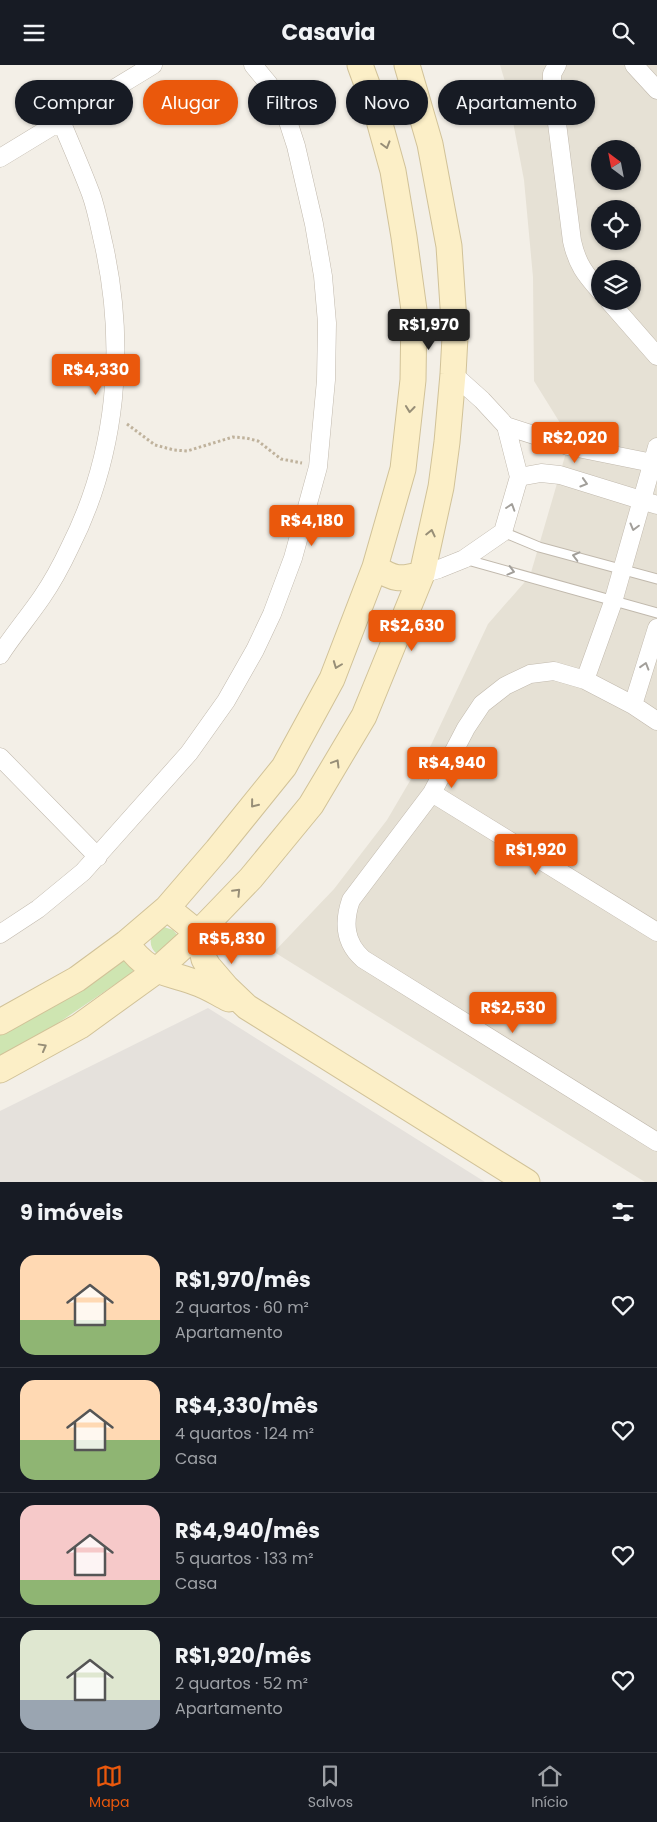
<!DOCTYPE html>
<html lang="pt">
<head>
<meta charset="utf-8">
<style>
	body { margin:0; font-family:Poppins,sans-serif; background:#242831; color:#f1f3f6; height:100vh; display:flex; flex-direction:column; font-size:19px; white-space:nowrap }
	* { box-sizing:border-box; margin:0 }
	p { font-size:16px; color:#9ea1a6 }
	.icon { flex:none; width:28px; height:28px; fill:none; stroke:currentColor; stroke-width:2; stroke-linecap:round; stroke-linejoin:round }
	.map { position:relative; height:1117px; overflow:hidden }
	.side { display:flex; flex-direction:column; background:#171b24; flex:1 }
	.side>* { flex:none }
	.banner { position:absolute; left:15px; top:15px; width:628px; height:45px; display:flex; gap:10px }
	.needle { width:32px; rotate:328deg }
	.tools { position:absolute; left:591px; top:75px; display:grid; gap:10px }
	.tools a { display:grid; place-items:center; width:50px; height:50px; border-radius:50%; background:#171b24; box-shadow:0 1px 4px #0004; font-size:25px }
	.price { position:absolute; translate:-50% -42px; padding:0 11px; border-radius:5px; background:#ea580c; color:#fff; font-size:16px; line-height:32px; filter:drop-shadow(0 1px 2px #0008) }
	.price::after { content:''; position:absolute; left:50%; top:30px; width:15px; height:11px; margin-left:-8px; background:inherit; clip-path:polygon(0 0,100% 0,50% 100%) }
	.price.selected { background:#222; color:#fff }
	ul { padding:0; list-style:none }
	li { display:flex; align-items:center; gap:15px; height:125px; padding:0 20px }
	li+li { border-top:1px solid #363941 }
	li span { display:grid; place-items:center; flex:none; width:140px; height:100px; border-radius:15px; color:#555 }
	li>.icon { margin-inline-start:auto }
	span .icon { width:60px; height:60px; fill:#fffc; stroke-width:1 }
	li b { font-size:21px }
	h2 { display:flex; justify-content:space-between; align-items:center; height:60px; padding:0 20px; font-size:21px }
	.chip { padding:0 18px; border-radius:22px; background:#171b24; box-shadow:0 1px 4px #0004; font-size:18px; line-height:45px }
	.chip.selected { background:#ea580c; color:#fff }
	header { display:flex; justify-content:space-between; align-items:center; height:65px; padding:0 20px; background:#171b24; font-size:22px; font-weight:700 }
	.menu { display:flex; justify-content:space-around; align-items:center; height:70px; border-top:1px solid #363941; background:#171b24; font-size:14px; color:#9ea1a6 }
	.menu a { display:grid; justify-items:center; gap:2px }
	.menu .selected { color:#ea580c }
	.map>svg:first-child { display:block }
	.residential { fill:#e6e1d5; fill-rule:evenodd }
	.industrial { fill:#e5e1dc }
	.green { fill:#cee5b1 }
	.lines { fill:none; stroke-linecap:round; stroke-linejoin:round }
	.lane-casing { stroke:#c1b9ad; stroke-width:11 }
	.street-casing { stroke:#c1b9ad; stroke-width:19 }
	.secondary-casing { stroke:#d1c298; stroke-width:27 }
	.path { stroke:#bfb29c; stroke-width:3; stroke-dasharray:2.5 2.5; stroke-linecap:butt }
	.lane { stroke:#fff; stroke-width:9 }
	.street { stroke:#fff; stroke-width:18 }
	.secondary { stroke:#fcefc7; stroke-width:25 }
	.oneway { stroke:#978e77 }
	.oneway2 { stroke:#a29f9a }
</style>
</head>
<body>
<header><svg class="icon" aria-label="menu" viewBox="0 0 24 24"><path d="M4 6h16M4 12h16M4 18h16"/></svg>Casavia<svg class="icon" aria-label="search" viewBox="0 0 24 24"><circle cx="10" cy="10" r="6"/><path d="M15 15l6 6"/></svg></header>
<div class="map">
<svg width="657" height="1117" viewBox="0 0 657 1117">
	<rect width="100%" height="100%" fill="#f3efe7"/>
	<path class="residential" d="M500,0h157v1117h-12l-371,-230 60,-63 53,-69 44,-75 57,-121 42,-48 40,-137 -36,-58 -1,-104 -9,-97 -18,-95zM600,84h32v32h-32zM600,144h32v32h-32zM600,204h32v32h-32z"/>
	<path class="industrial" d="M208,943l277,174h-485v-71z"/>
	<path class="green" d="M164,862l9,3 6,7 -22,17c-11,-9 -7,-24 7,-27z
		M127,893l6,7v6l-4,4 -90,61 -39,20v-23z"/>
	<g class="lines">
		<g class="lane-casing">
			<path id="lane" d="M503,467l36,15 118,32
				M464,494l193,54"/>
		</g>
		<g class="street-casing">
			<path id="street" d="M557,0l-5,9v10l20,157c5,23 13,33 28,50
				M634,0l23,25
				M0,93l153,-93
				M609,236l48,55
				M506,361l62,20 89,18
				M519,412l22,-4 19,2 97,30
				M422,509l17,-5 25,-10 39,-27 16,-55 -13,-51 -24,-26 -29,-26
				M0,590c13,-20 29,-39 42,-58 11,-16 20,-33 28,-50 47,-93 56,-200 34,-301 -4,-17 -7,-35 -13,-52 -9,-24 -20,-49 -30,-73
				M585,615l28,-78 44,-155
				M633,640l24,-77
				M657,656l-24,-16 -48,-25 -31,-9 -24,3 -25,12 -23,18 -16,24 -34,65 -81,107c-8,23 -6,43 12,59l294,183
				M0,692l98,100
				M432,728l225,139
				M0,869l38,-25 45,-37 106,-119 37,-52 29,-51 17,-36 21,-56 25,-91 8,-87 1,-57 -4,-47 -9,-52 -18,-78 -13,-40 -15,-23 -15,-18"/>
		</g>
		<g class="secondary-casing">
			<path id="secondary" d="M375,502c19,13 25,13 47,7
				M167,843l31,25 6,26 4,7 18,21 21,20 280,175
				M126,878c24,32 35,27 68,39 13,4 23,11 35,17
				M0,957l77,-43 49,-36 41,-35 50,-58 67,-83 48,-88 43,-112 28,-98 10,-89 1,-70 -10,-73 -11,-66 -18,-65 -15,-41
				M0,1005l80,-44 76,-55 42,-38 53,-55 60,-73 53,-89 58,-142 19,-87 6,-45 6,-68 2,-37 -6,-91 -19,-102 -23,-79"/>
		</g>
		<path class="path" d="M127,359l28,21 19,5 13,1 46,-14 13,1 12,3 23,18 21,4"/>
		<use href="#lane" class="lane"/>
		<use href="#street" class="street"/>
		<use href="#secondary" class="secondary"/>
	</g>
	<defs><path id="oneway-chevron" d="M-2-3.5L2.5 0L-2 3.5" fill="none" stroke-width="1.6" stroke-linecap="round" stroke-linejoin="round" transform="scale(1.25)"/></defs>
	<g class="oneway">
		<use href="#oneway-chevron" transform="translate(386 80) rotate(74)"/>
		<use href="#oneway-chevron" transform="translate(410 344) rotate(96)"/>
		<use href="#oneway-chevron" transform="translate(431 468) rotate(-77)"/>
		<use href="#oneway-chevron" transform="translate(337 600) rotate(111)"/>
		<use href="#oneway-chevron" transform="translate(336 698) rotate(-59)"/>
		<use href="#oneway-chevron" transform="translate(254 739) rotate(129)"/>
		<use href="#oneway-chevron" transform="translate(237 827) rotate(-46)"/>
		<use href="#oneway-chevron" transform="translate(43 982) rotate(-29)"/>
	</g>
	<g class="oneway2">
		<use href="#oneway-chevron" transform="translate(584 418) rotate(17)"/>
		<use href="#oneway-chevron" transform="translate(511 442) rotate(-72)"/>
		<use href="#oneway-chevron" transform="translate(634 462) rotate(105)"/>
		<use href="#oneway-chevron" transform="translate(576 491) rotate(-166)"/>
		<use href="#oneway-chevron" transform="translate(511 506) rotate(15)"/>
		<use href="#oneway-chevron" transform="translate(645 601) rotate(-73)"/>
	</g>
</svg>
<div class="tools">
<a><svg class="needle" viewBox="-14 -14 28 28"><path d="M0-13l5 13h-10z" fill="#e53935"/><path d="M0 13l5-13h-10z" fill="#9ea1a6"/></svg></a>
<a><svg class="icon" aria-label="locate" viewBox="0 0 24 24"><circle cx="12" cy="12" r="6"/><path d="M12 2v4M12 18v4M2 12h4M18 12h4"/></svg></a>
<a><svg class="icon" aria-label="layers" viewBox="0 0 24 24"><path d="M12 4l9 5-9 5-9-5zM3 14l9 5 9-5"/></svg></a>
</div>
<b class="price selected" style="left:429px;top:286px">R$1,970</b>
<b class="price" style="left:96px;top:331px">R$4,330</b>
<b class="price" style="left:575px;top:399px">R$2,020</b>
<b class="price" style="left:312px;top:482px">R$4,180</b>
<b class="price" style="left:412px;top:587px">R$2,630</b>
<b class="price" style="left:452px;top:724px">R$4,940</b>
<b class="price" style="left:536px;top:811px">R$1,920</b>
<b class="price" style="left:232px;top:900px">R$5,830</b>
<b class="price" style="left:513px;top:969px">R$2,530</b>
<div class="banner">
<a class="chip">Comprar</a>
<a class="chip selected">Alugar</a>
<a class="chip">Filtros</a>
<a class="chip">Novo</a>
<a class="chip">Apartamento</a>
</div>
</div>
<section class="side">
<h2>9 imóveis<svg class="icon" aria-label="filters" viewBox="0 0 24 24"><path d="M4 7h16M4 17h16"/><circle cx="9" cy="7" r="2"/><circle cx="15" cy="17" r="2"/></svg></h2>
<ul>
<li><span style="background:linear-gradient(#ffd9b3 65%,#8fb573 0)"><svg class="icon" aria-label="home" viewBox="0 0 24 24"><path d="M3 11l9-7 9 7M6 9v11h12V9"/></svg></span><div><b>R$1,970/mês</b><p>2 quartos · 60 m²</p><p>Apartamento</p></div><svg class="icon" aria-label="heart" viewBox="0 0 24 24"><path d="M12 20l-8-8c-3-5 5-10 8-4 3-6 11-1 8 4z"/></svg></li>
<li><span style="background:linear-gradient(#ffd9b3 60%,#8fb573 0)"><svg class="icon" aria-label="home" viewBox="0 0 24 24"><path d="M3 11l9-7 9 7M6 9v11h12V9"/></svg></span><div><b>R$4,330/mês</b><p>4 quartos · 124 m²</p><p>Casa</p></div><svg class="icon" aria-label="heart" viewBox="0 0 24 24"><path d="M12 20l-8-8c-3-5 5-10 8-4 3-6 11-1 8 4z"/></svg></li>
<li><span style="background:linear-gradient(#f6c9c9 75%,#8fb573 0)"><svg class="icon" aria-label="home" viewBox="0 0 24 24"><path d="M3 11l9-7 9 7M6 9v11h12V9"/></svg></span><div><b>R$4,940/mês</b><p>5 quartos · 133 m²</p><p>Casa</p></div><svg class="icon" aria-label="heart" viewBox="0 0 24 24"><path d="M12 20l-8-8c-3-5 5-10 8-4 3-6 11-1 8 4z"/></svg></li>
<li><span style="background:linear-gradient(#dfe7d0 70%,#9aa5b1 0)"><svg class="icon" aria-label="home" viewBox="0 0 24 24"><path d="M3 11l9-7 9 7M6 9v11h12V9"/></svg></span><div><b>R$1,920/mês</b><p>2 quartos · 52 m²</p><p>Apartamento</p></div><svg class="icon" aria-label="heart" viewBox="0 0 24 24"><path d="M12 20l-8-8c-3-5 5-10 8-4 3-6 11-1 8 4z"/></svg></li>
</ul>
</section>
<nav class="menu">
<a class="selected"><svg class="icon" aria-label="map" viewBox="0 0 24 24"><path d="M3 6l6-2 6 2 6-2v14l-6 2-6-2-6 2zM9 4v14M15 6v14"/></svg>Mapa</a>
<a><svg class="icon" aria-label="saved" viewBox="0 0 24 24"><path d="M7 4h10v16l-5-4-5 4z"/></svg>Salvos</a>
<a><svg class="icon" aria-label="home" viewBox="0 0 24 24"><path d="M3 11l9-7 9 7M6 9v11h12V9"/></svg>Início</a>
</nav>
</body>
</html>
